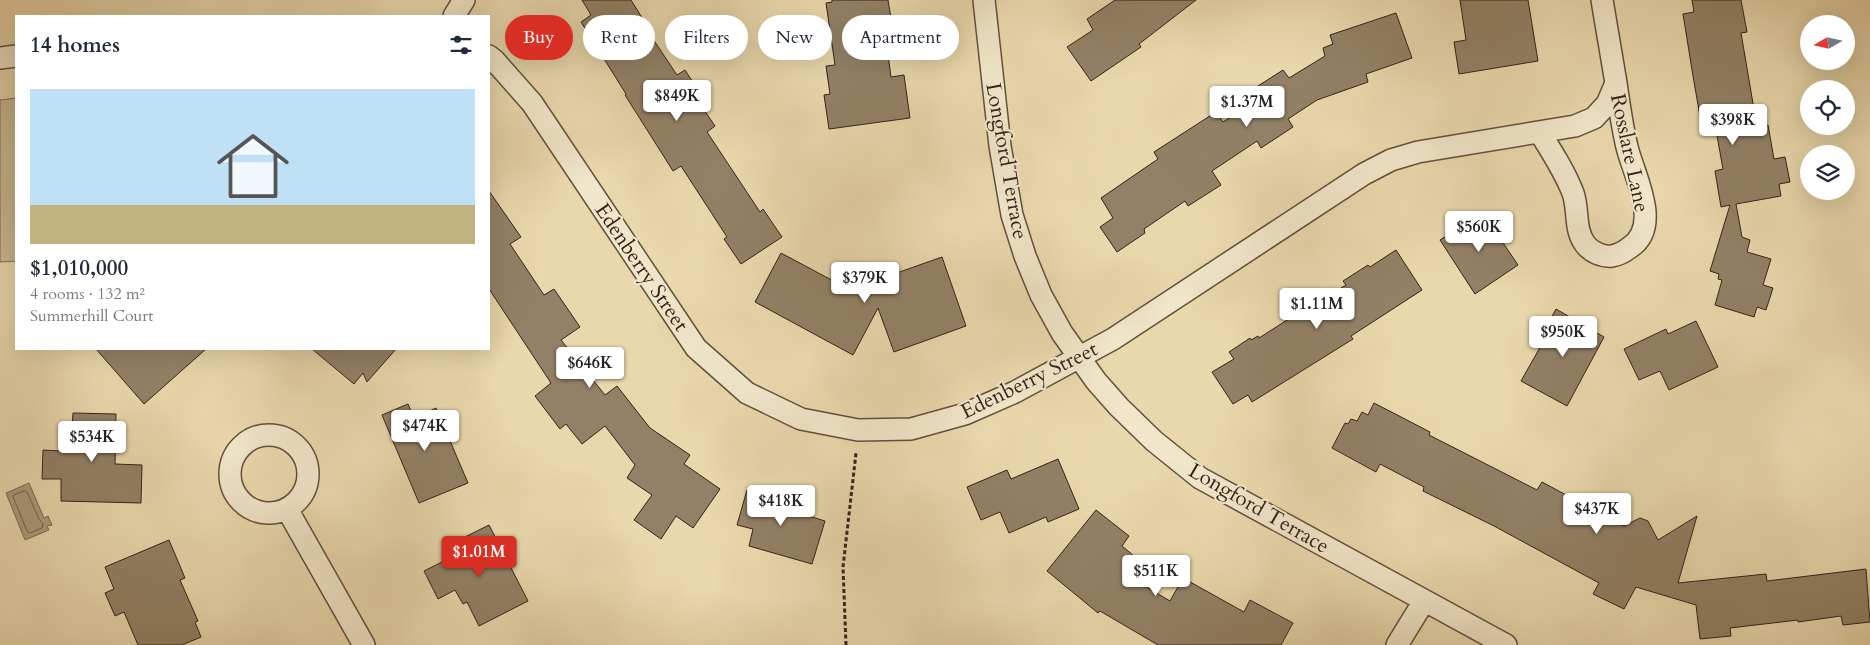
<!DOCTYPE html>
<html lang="en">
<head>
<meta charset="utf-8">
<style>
	body { margin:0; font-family:Cardo,serif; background:#f6f6f7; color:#1f2937; height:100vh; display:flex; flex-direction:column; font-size:19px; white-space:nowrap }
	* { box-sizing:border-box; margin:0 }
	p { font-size:16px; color:#747a83 }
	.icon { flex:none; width:28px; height:28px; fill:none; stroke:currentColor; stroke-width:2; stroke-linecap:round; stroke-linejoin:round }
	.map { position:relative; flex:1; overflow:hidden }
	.drawer { position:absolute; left:15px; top:15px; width:475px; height:335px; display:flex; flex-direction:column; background:#fff; border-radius:0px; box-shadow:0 5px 20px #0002 }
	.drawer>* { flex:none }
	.top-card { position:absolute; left:505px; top:15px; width:475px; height:45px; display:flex; gap:10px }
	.needle { width:32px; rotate:261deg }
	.buttons { position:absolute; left:1800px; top:15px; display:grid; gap:10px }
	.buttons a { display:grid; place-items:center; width:55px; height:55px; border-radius:50%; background:#fff; box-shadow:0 5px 20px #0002; font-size:25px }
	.price { position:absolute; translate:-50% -42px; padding:0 11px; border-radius:5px; background:#fff; color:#222; font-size:16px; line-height:32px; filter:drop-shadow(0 1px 2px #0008) }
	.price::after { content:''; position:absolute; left:50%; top:30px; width:15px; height:11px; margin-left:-8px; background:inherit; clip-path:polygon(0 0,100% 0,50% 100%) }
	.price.active { background:#d93025; color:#fff }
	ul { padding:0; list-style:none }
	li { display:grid; align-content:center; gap:10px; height:265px; padding:0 15px }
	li+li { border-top:1px solid #e0e1e3 }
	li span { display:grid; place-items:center; height:155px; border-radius:0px; color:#555 }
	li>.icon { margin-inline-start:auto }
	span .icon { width:90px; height:90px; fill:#fffc; stroke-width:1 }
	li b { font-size:21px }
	h2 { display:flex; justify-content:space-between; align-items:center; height:60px; padding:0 15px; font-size:21px }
	.tag { padding:0 18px; border-radius:22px; background:#fff; box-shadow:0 5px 20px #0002; font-size:18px; line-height:45px }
	.tag.active { background:#d93025; color:#fff }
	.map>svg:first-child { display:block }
	.green { fill:#cab993; stroke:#7e6e57 }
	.water { fill:#ab9a7b; stroke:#7b6a55 }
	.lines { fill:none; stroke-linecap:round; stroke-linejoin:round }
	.shore { stroke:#6f5e4b; stroke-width:1 }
	.building { fill:#928166; stroke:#33221b }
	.street-casing { stroke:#60503f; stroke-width:24 }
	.path { stroke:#33221b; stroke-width:3; stroke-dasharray:4 2.5; stroke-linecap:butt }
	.street { stroke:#f1e6c9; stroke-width:21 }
	.labels { text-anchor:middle; stroke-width:4.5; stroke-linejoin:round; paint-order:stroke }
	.street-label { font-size:21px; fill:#33221b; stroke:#f1e6c9 }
</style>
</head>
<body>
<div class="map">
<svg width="1870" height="645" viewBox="0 0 1870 645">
	<rect width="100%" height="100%" fill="#e9d8ac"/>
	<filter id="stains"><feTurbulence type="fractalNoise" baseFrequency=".004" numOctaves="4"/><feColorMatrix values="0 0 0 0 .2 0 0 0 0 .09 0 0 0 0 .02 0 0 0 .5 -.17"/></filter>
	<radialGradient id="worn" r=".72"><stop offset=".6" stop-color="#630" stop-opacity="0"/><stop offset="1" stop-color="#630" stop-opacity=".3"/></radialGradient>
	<path class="green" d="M16,98v163l-16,1v-162z"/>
	<path class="water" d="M29,483l15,35 4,-2 4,9 -5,1 2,4 -24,10 -19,-47z"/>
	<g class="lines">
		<path class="shore" d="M25,491l2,1 12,27 4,5 -1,4 -12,5 -3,-2 -14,-34 1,-2z"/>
	</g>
	<path class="building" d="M582,0h49l20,32 -2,1 28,42 8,-5 18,28 -5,3 17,25 -8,6 53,80 3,-3 19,28 -41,27 -17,-25 3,-2 -46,-71 -8,5 -48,-76 1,-1 -45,-72 10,-7z
		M832,0h56l5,30 -8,2 6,45 13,-2 6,43 -81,11 -5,-34 6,-1 -4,-28 9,-1 -9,-62 6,-1z
		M1115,0h81l-57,44 2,3 -50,34 -24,-34 26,-17 -6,-11z
		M1460,0h68l10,61 -79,13 -5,-32 12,-2z
		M1692,0h49l6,32 -6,1 16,94 11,-2 6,34 11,-2 5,25 -11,2 2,12 -45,8 6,33 8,3 -3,12 24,7 -8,26 10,3 -7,22 -9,-3 -3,10 -39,-12 7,-25 -4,-1 1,-5 -9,-3 20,-66 -9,2 -6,-36 8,-2 -9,-50 -13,3 -8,-46 -10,-62 11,-2z
		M1396,13l16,45 -46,16 2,8 -51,18 -29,19 5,8 -32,21 -4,-7 -45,30 9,14 -33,21 -3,-5 -41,28 1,4 -28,19 -17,-25 13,-9 -12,-20 57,-39 -4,-7 62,-40 7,10 41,-26 -6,-10 25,-16 6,8 36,-22 -2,-8 10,-4 -3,-9z
		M489,191l32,46 -11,7 34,51 10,-6 26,38 -19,13 44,55 12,-9 33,42 40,27 -6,9 36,25 -27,39 -17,-12 -15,23 -27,-19 18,-25 -25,-17 8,-13 -30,-39 -23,18 -16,-20 -6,5 -25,-33 16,-13 -62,-94z
		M1483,213l35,52 -43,29 -35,-54z
		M1396,250l26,40 -71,46 2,3 -101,63 -4,-7 -15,9 -21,-32 22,-13 -5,-7 21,-14 1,2 7,-4 1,2 36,-23 1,1 50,-31 -3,-4 25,-16 2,2z
		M781,253l75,40 33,-12 -1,-5 54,-19 24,69 -72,26 -16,-44 -25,47 -98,-53z
		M1556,309l48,28 -37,69 -46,-25 25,-44 -4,-2z
		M1696,321l22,46 -49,23 -9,-19 -21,9 -15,-31 42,-20 2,5z
		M96,349h110l-62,55z
		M312,349h84l-29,33 -4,-9 -9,11z
		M1374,403l56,29 -1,3 108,55 5,-8 82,44 16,-8 8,3 10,19 39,-24 -19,67 88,-9 1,7 99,-12 4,53 -27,3 -2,-9 -43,6v-2l-68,8 1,8 -31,3 -4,-34 -60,-18 -12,22 -31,-15 6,-11 -105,-57 -71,-35 1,-4 -44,-23 -4,8 -44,-24 13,-25 3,1 3,-5 6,2 5,-9 6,3z
		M408,404l6,14 22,-10 32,75 -49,20 -37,-88z
		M73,413l43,1 -1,50 27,1 -1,38 -80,-2v-22h-19l1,-29 18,1v-22h11z
		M1058,459l21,50 -31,13 -2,-5 -37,16 -9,-21 -19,8 -14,-33 40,-17 4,9z
		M747,490l58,17 -3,7 23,7 -13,43 -63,-18 4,-17 -16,-4z
		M1096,510l33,26 -7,10 18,15 -12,15 42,25 13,-23 61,34 6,-12 43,23 -12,22h-123l-58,-34 -2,2 -51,-42z
		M489,525l39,76 -49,25 -12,-24 -4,2 -8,-14 -17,9 -14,-28 42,-21 -5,-11z
		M169,540l16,38 -5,2 18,41 -3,1 6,15 -19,8h-44l-14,-33 -9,4 -10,-23 9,-4 -9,-22z"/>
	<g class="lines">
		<g class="street-casing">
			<path id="street" d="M984,0l16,146 12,69 13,41 16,39 21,38 34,48 23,26 35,34 46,37 306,167
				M454,16l10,-16
				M489,56l5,4 38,43 164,245 51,45 54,26 57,11 53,-1 54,-15 50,-22 98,-53 251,-165 27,-14 27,-8 157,-26 19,-8 13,-14 9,-21 -14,-83
				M0,58l16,-2
				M1540,133c12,19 25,39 33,60 6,17 1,36 12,51 6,8 17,13 27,12 6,-1 12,-4 17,-8 34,-21 5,-72 -2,-101 -5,-21 -8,-43 -11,-64
				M230 474a39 39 0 1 1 78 0a39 39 0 1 1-78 0Z
				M287,509l77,136
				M1397,645l27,-44"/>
		</g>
		<path class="path" d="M846,645l-3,-78 13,-114"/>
		<use href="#street" class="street"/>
	</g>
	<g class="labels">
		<g class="street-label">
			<text transform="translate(1630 153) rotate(78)" y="7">Rosslare Lane</text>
			<text transform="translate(1007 161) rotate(80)" y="7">Longford Terrace</text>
			<text transform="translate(642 267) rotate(56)" y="7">Edenberry Street</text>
			<text transform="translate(1029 380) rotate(-26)" y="7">Edenberry Street</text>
			<text transform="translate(1259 508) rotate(30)" y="7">Longford Terrace</text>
		</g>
	</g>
	<rect width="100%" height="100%" filter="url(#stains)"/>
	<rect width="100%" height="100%" fill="url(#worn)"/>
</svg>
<div class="buttons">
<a><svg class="needle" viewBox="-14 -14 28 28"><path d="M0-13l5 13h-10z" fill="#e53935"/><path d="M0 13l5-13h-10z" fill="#747a83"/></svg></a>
<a><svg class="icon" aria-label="locate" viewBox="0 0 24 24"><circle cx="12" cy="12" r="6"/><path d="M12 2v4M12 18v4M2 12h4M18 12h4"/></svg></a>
<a><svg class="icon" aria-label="layers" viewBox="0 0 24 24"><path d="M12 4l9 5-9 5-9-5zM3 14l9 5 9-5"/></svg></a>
</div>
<b class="price" style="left:677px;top:122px">$849K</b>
<b class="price" style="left:1247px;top:128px">$1.37M</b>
<b class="price" style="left:1733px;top:146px">$398K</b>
<b class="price" style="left:1479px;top:253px">$560K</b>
<b class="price" style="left:865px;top:304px">$379K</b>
<b class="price" style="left:1317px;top:330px">$1.11M</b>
<b class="price" style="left:1563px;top:358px">$950K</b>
<b class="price" style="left:590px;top:389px">$646K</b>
<b class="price" style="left:425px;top:452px">$474K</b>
<b class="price" style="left:92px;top:463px">$534K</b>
<b class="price" style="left:781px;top:527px">$418K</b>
<b class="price" style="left:1597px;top:535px">$437K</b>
<b class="price active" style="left:479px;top:578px">$1.01M</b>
<b class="price" style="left:1156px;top:597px">$511K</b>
<div class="top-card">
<a class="tag active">Buy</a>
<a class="tag">Rent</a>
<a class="tag">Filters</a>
<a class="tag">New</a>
<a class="tag">Apartment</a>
</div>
<section class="drawer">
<h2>14 homes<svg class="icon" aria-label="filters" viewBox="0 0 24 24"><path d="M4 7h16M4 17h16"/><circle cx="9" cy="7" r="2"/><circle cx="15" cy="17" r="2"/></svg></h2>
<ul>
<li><span style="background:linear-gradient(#bfe0f5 75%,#c2b280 0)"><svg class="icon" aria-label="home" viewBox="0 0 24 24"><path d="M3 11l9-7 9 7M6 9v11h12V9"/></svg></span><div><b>$1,010,000</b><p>4 rooms · 132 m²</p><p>Summerhill Court</p></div></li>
</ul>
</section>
</div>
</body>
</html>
